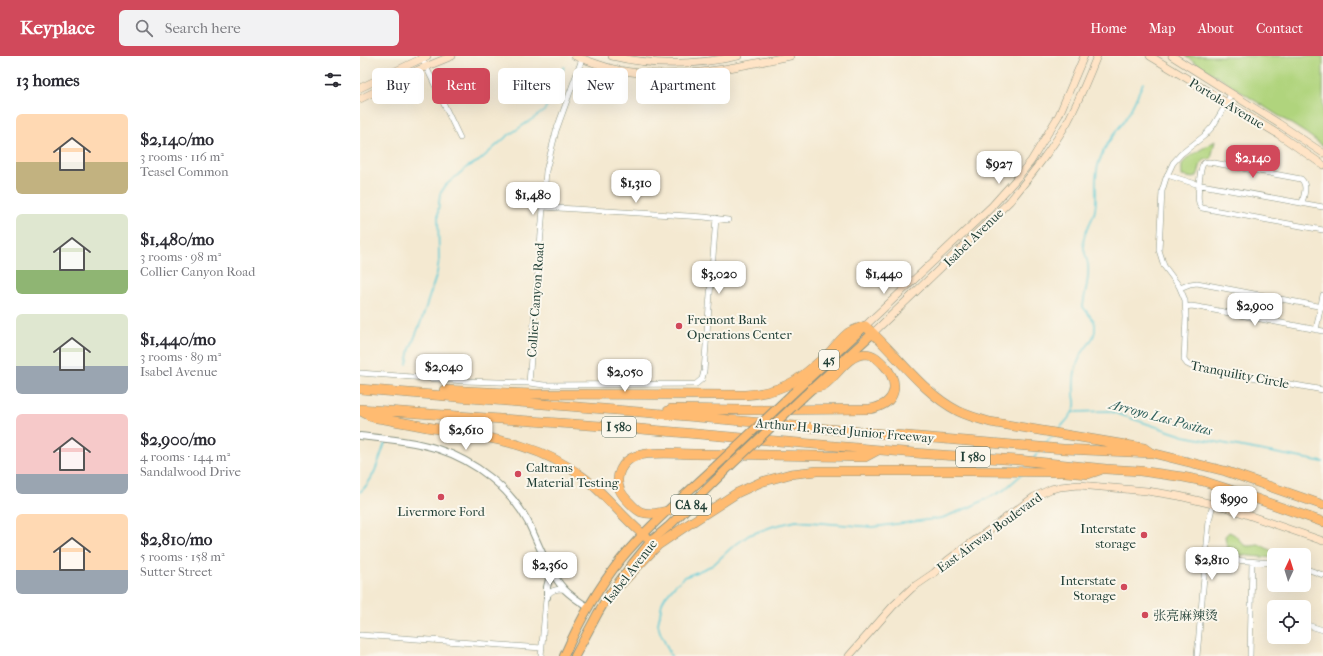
<!DOCTYPE html>
<html lang="en">
<head>
<meta charset="utf-8">
<style>
	body { margin:0; font-family:"IM FELL French Canon","Noto Serif SC",serif; background:#f2f2f3; color:#2b2b33; height:100vh; display:flex; flex-direction:column; font-size:15px; white-space:nowrap }
	* { box-sizing:border-box; margin:0 }
	p { font-size:13px; color:#7c7c81 }
	.icon { flex:none; width:22px; height:22px; fill:none; stroke:currentColor; stroke-width:2; stroke-linecap:round; stroke-linejoin:round }
	.map { position:relative; flex:1; overflow:hidden }
	.details { display:flex; flex-direction:column; background:#fff; width:360px }
	.details>* { flex:none }
	.banner { position:absolute; left:12px; top:12px; width:380px; height:36px; display:flex; gap:8px }
	.needle { width:26px; rotate:4deg }
	.fabs { position:absolute; left:907px; top:492px; display:grid; gap:8px }
	.fabs a { display:grid; place-items:center; width:44px; height:44px; border-radius:6px; background:#fff; box-shadow:0 4px 16px #0002; font-size:20px }
	.price { position:absolute; translate:-50% -34px; padding:0 9px; border-radius:8px; background:#fff; color:#222; font-size:13px; line-height:26px; filter:drop-shadow(0 1px 2px #0008) }
	.price::after { content:''; position:absolute; left:50%; top:24px; width:12px; height:9px; margin-left:-6px; background:inherit; clip-path:polygon(0 0,100% 0,50% 100%) }
	.price.current { background:#d1495b; color:#fff }
	ul { padding:0; list-style:none }
	li { display:flex; align-items:center; gap:12px; height:100px; padding:0 16px }
	li span { display:grid; place-items:center; flex:none; width:112px; height:80px; border-radius:6px; color:#555 }
	li>.icon { margin-inline-start:auto }
	span .icon { width:48px; height:48px; fill:#fffc; stroke-width:1 }
	li b { font-size:17px }
	h2 { display:flex; justify-content:space-between; align-items:center; height:48px; padding:0 16px; font-size:17px }
	.tag { padding:0 14px; border-radius:6px; background:#fff; box-shadow:0 4px 16px #0002; font-size:14px; line-height:36px }
	.tag.current { background:#d1495b; color:#fff }
	header { display:flex; align-items:center; gap:24px; box-sizing:border-box; height:56px; padding:0 20px; background:#d1495b; color:#fff }
	header strong { font-size:19px }
	nav { display:flex; gap:22px; margin-inline-start:auto; font-size:14px }
	.search { width:280px; height:36px; background:#f2f2f3; display:flex; align-items:center; gap:10px; box-sizing:border-box; padding:0 14px; border-radius:6px; color:#7c7c81; font-size:15px }
	main { display:flex; flex:1; min-height:0 }
	.map>svg:first-child { display:block }
	.green { fill:#b0d47d; stroke:#688858 }
	.lines { fill:none; stroke-linecap:round; stroke-linejoin:round }
	.stream { stroke:#5ecad6; stroke-width:1.5 }
	.minor-casing { stroke:#8a9382; stroke-width:6 }
	.tertiary-casing { stroke:#8a9382; stroke-width:8 }
	.secondary-casing { stroke:#8a9382; stroke-width:8 }
	.trunk-casing { stroke:#8a9382; stroke-width:10 }
	.motorway-casing { stroke:#8a9382; stroke-width:10 }
	.minor { stroke:#fff; stroke-width:5 }
	.tertiary { stroke:#fff; stroke-width:6 }
	.secondary { stroke:#ffe4c6; stroke-width:7 }
	.trunk { stroke:#ffbb71; stroke-width:8 }
	.motorway { stroke:#ffbb71; stroke-width:9 }
	.trunk-bridge-casing { stroke:#8a9382; stroke-width:10; stroke-linecap:butt }
	.trunk-bridge { stroke:#ffbb71; stroke-width:8 }
	.poi-dot { fill:#d1495b; stroke:#fbf7ec; stroke-width:1.5 }
	.labels { text-anchor:middle; stroke-width:4; stroke-linejoin:round; paint-order:stroke }
	.shield { fill:#fbf7ec; stroke:#61756b; stroke-width:1 }
	.shield-label { font-size:12px; font-weight:bold; fill:#1f3d34 }
	.street-label { font-size:13px; fill:#1f3d34; stroke:#fbf7ec }
	.poi-label { font-size:13px; fill:#1f3d34; stroke:#fbf7ec; text-anchor:start }
	.water-label { font-size:14px; font-style:italic; fill:#2f605c; stroke:#fbf7ec }
</style>
</head>
<body>
<header>
<strong>Keyplace</strong>
<div class="search"><svg class="icon" aria-label="search" viewBox="0 0 24 24"><circle cx="10" cy="10" r="6"/><path d="M15 15l6 6"/></svg>Search here</div>
<nav><a>Home</a><a>Map</a><a>About</a><a>Contact</a></nav>
</header>
<main>
<section class="details">
<h2>13 homes<svg class="icon" aria-label="filters" viewBox="0 0 24 24"><path d="M4 7h16M4 17h16"/><circle cx="9" cy="7" r="2"/><circle cx="15" cy="17" r="2"/></svg></h2>
<ul>
<li><span style="background:linear-gradient(#ffd9b3 60%,#c2b280 0)"><svg class="icon" aria-label="home" viewBox="0 0 24 24"><path d="M3 11l9-7 9 7M6 9v11h12V9"/></svg></span><div><b>$2,140/mo</b><p>3 rooms · 116 m²</p><p>Teasel Common</p></div></li>
<li><span style="background:linear-gradient(#dfe7d0 70%,#8fb573 0)"><svg class="icon" aria-label="home" viewBox="0 0 24 24"><path d="M3 11l9-7 9 7M6 9v11h12V9"/></svg></span><div><b>$1,480/mo</b><p>3 rooms · 98 m²</p><p>Collier Canyon Road</p></div></li>
<li><span style="background:linear-gradient(#dfe7d0 65%,#9aa5b1 0)"><svg class="icon" aria-label="home" viewBox="0 0 24 24"><path d="M3 11l9-7 9 7M6 9v11h12V9"/></svg></span><div><b>$1,440/mo</b><p>3 rooms · 89 m²</p><p>Isabel Avenue</p></div></li>
<li><span style="background:linear-gradient(#f6c9c9 75%,#9aa5b1 0)"><svg class="icon" aria-label="home" viewBox="0 0 24 24"><path d="M3 11l9-7 9 7M6 9v11h12V9"/></svg></span><div><b>$2,900/mo</b><p>4 rooms · 144 m²</p><p>Sandalwood Drive</p></div></li>
<li><span style="background:linear-gradient(#ffd9b3 70%,#9aa5b1 0)"><svg class="icon" aria-label="home" viewBox="0 0 24 24"><path d="M3 11l9-7 9 7M6 9v11h12V9"/></svg></span><div><b>$2,810/mo</b><p>5 rooms · 158 m²</p><p>Sutter Street</p></div></li>
</ul>
</section>
<div class="map">
<svg width="963" height="600" viewBox="0 0 963 600">
	<rect width="100%" height="100%" fill="#fbf7ec"/>
	<filter id="ink" filterUnits="userSpaceOnUse"><feTurbulence type="fractalNoise" baseFrequency=".025" numOctaves="2"/><feDisplacementMap in="SourceGraphic" scale="8" xChannelSelector="R" yChannelSelector="G"/><feConvolveMatrix kernelMatrix="1 2 1 2 8 2 1 2 1" color-interpolation-filters="sRGB"/></filter>
	<filter id="wash" filterUnits="userSpaceOnUse"><feTurbulence type="fractalNoise" baseFrequency=".012" numOctaves="4" result="noise"/><feDisplacementMap in="SourceGraphic" scale="16" xChannelSelector="R" yChannelSelector="G"/><feGaussianBlur stdDeviation="0.9" result="paint"/><feColorMatrix in="noise" values="0 0 0 0 0 0 0 0 0 0 0 0 0 0 0 0 0 1.4 0 .05"/><feComposite in="paint" operator="in"/></filter>
	<g filter="url(#wash)">
		<rect width="100%" height="100%" fill="#f4e9d1"/>
		<path class="green" d="M825,0h138v90l-16,-12z
			M855,85l-4,18c-12,-1 -10,9 -14,17l-4,2 -11,-2c0,-4 -1,-10 1,-13 6,-8 23,-16 32,-22z
			M869,476c8,3 9,7 14,12 5,4 11,1 16,1 6,1 11,6 17,8 3,1 6,1 9,2h-11v3l-48,-4 2,-8 -2,-3 -1,-7z"/>
		<g class="lines">
			<path class="stream" d="M47,308l3,-15 12,-30 15,-46 2,-13 -1,-47 2,-19 6,-9 21,-18 12,-6 27,-24 38,-26 9,-17 11,-27
				M713,356l36,-1 75,25 139,26
				M699,373c5,-6 15,-15 16,-23 1,-3 -1,-8 -1,-12 -1,-13 0,-25 6,-37 6,-13 19,-19 14,-36l-11,-14c1,-14 7,-28 5,-42 -1,-8 -7,-19 -4,-27 2,-10 9,-18 11,-28 3,-16 -2,-32 4,-48 5,-16 15,-28 25,-41 8,-12 13,-25 19,-38
				M685,388l7,-8
				M674,402l5,-7
				M0,436c14,-11 19,-33 25,-49
				M311,600l-11,-24 -2,-8 4,-21 3,-6 10,-12 10,-8 28,-12 18,-17 18,-13 25,-9 22,-5 77,6 69,-9 28,-11 34,-17 17,-15"/>
		</g>
	</g>
	<g filter="url(#ink)">
		<g class="lines">
			<g class="minor-casing">
				<path id="minor" d="M61,0l39,82
					M871,37l-4,10 -14,23 -9,10 -23,18 -8,9 -7,15 -4,13 -3,59 5,16 15,20 6,14 1,17 -2,43 3,4 4,2 132,24
					M807,119l29,9 127,23
					M942,147c2,-8 6,-18 -1,-24l-92,-17c-3,0 -4,0 -6,2 -3,5 -6,33 -4,39 0,3 1,3 3,5l121,22
					M182,151l162,10 24,3
					M820,232l10,-4 7,-1 126,24
					M826,251l5,-1 7,1 125,24
					M956,274l7,-35
					M0,317l104,8 65,2 15,2 152,-1 6,-5 2,-8 12,-153
					M169,327l17,-212 10,-40 26,-72
					M846,502l68,5
					M944,512l19,7
					M944,568l19,6
					M0,579l182,13
					M181,600l5,-57c3,-9 10,-10 18,-10
					M837,600l12,-135 4,-17
					M890,600l2,-94"/>
			</g>
			<g class="tertiary-casing">
				<path id="tertiary" d="M0,380c26,3 53,5 78,13 37,12 72,39 90,73 11,22 19,48 36,67 7,7 16,13 24,18
					M187,541v-10l4,-15"/>
			</g>
			<g class="secondary-casing">
				<path id="secondary" d="M215,0c14,5 28,11 43,14 59,11 115,-2 172,-14
					M252,0c41,10 85,9 126,0
					M790,0l128,78 45,31
					M812,0l106,67 45,30
					M0,32l67,-32
					M0,43l58,-29 34,-14
					M505,270l127,-120 25,-28 14,-17 28,-46 25,-59
					M513,277l137,-132c21,-26 42,-52 58,-80 11,-21 20,-43 29,-65
					M489,600l44,-50 19,-18 22,-15 14,-13 86,-63 17,-8 9,-2 19,-2 68,6 32,5 46,11 98,34"/>
			</g>
			<g class="trunk-casing">
				<path id="trunk" d="M432,338l71,-66
					M444,340l69,-63
					M204,600c15,-34 33,-67 57,-97 28,-34 63,-63 95,-93
					M215,600l23,-43 9,-15 26,-35 18,-22 18,-15 60,-59"/>
			</g>
			<g class="motorway-casing">
				<path id="motorway" d="M0,333l304,25 232,21 167,14 89,4 73,18 98,34
					M84,334l89,4 212,1c42,-3 57,-17 86,-44 5,-6 11,-13 17,-18 5,-3 12,-5 17,-7 30,26 57,67 93,85 10,5 21,8 32,11l154,26 7,5
					M0,353l269,19 298,26 91,6 88,9 34,2 43,6 20,4 34,11 86,30
					M1,355l11,6c24,4 48,9 72,13 52,9 95,14 139,47 25,19 43,45 68,64
					M308,355l3,-2 75,1 124,-1c27,-5 31,-26 13,-45 -5,-5 -10,-10 -18,-10 -18,1 -28,22 -41,31 -3,2 -8,2 -12,3
					M308,455c-9,2 -18,4 -27,1 -5,-2 -8,-6 -12,-10 -3,-3 -7,-7 -9,-12 -6,-14 2,-29 16,-34 15,-5 42,-2 58,-2 57,0 114,2 171,3l13,-7
					M256,530l5,-2 37,-39 28,-19 51,-33 24,-11 29,-8 27,-3h153l95,1 23,2 12,-4"/>
			</g>
			<use href="#minor" class="minor"/>
			<use href="#tertiary" class="tertiary"/>
			<use href="#secondary" class="secondary"/>
			<use href="#trunk" class="trunk"/>
			<use href="#motorway" class="motorway"/>
			<g class="trunk-bridge-casing">
				<path id="trunk-bridge" d="M356,410l76,-72
					M369,411l75,-71"/>
			</g>
			<use href="#trunk-bridge" class="trunk-bridge"/>
		</g>
	</g>
	<g class="poi-dot">
		<circle cx="319" cy="270" r="4"/>
		<circle cx="158" cy="418" r="4"/>
		<circle cx="81" cy="441" r="4"/>
		<circle cx="784" cy="479" r="4"/>
		<circle cx="764" cy="531" r="4"/>
		<circle cx="785" cy="559" r="4"/>
	</g>
	<g class="labels">
		<g class="shield">
			<rect x="459" y="294" width="20" height="20" rx="3"/>
			<rect x="242" y="361" width="34" height="20" rx="3"/>
			<rect x="596" y="391" width="34" height="20" rx="3"/>
			<rect x="311" y="439" width="40" height="20" rx="3"/>
		</g>
		<g class="shield-label">
			<text x="469" y="308">45</text>
			<text x="259" y="375">I 580</text>
			<text x="613" y="405">I 580</text>
			<text x="331" y="453">CA 84</text>
		</g>
		<g class="street-label">
			<text transform="translate(867 47) rotate(31)" y="5">Portola Avenue</text>
			<text transform="translate(613 181) rotate(-44)" y="5">Isabel Avenue</text>
			<text transform="translate(175 244) rotate(-86)" y="5">Collier Canyon Road</text>
			<text transform="translate(880 318) rotate(11)" y="5">Tranquility Circle</text>
			<text transform="translate(485 374) rotate(5)" y="5">Arthur H. Breed Junior Freeway</text>
			<text transform="translate(629 476) rotate(-36)" y="5">East Airway Boulevard</text>
			<text transform="translate(270 515) rotate(-52)" y="5">Isabel Avenue</text>
		</g>
		<g class="poi-label">
			<text x="327" y="268">Fremont Bank<tspan x="327" dy="15">Operations Center</tspan></text>
			<text x="166" y="416">Caltrans<tspan x="166" dy="15">Material Testing</tspan></text>
			<text x="81" y="460" text-anchor="middle">Livermore Ford</text>
			<text x="776" y="477" text-anchor="end">Interstate<tspan x="776" dy="15">storage</tspan></text>
			<text x="756" y="529" text-anchor="end">Interstate<tspan x="756" dy="15">Storage</tspan></text>
			<text x="793" y="564">张亮麻辣烫</text>
		</g>
		<g class="water-label">
			<text transform="translate(801 361) rotate(15)" y="5">Arroyo Las Positas</text>
		</g>
	</g>
</svg>
<div class="fabs">
<a><svg class="needle" viewBox="-14 -14 28 28"><path d="M0-13l5 13h-10z" fill="#e53935"/><path d="M0 13l5-13h-10z" fill="#7c7c81"/></svg></a>
<a><svg class="icon" aria-label="locate" viewBox="0 0 24 24"><circle cx="12" cy="12" r="6"/><path d="M12 2v4M12 18v4M2 12h4M18 12h4"/></svg></a>
</div>
<b class="price current" style="left:893px;top:123px">$2,140</b>
<b class="price" style="left:639px;top:129px">$927</b>
<b class="price" style="left:276px;top:148px">$1,310</b>
<b class="price" style="left:173px;top:160px">$1,480</b>
<b class="price" style="left:359px;top:239px">$3,020</b>
<b class="price" style="left:524px;top:239px">$1,440</b>
<b class="price" style="left:895px;top:271px">$2,900</b>
<b class="price" style="left:84px;top:332px">$2,040</b>
<b class="price" style="left:265px;top:337px">$2,050</b>
<b class="price" style="left:106px;top:395px">$2,610</b>
<b class="price" style="left:874px;top:464px">$990</b>
<b class="price" style="left:852px;top:525px">$2,810</b>
<b class="price" style="left:190px;top:530px">$2,360</b>
<div class="banner">
<a class="tag">Buy</a>
<a class="tag current">Rent</a>
<a class="tag">Filters</a>
<a class="tag">New</a>
<a class="tag">Apartment</a>
</div>
</div>
</main>
</body>
</html>
